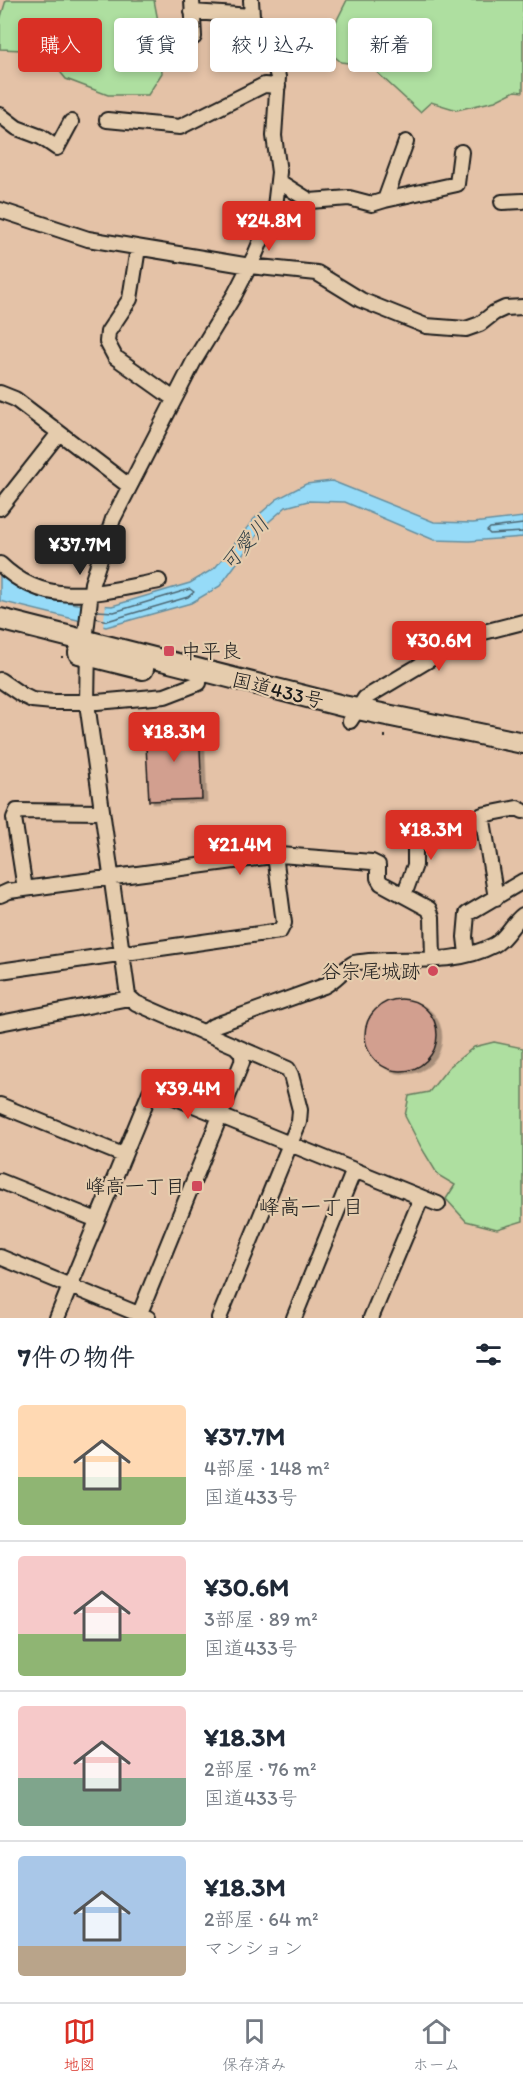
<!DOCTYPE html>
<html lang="ja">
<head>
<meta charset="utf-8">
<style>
	body { margin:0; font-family:Itim,"Klee One",sans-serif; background:#f6f6f7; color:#1f2937; height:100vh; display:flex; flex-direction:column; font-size:22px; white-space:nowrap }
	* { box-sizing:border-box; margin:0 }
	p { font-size:20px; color:#747a83 }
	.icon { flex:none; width:33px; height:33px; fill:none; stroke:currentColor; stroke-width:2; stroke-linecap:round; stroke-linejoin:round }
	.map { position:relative; height:1318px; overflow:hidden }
	.details { display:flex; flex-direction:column; background:#fff; flex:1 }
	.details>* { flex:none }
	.top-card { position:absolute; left:18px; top:18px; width:488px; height:54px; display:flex; gap:12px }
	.price { position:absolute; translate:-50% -51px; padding:0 14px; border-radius:6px; background:#d93025; color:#fff; font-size:20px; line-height:39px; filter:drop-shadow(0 2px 3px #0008) }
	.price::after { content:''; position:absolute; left:50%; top:36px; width:18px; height:14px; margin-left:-9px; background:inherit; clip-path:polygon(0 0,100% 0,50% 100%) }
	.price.selected { background:#222; color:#fff }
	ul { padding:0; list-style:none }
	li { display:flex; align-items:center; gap:18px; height:150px; padding:0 18px }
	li+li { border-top:2px solid #e0e1e3 }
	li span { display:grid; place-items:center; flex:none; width:168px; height:120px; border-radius:6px; color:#555 }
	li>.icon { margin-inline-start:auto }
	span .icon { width:72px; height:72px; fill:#fffc; stroke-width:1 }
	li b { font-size:26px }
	h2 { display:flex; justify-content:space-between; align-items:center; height:72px; padding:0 18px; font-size:26px }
	.chip { padding:0 21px; border-radius:6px; background:#fff; box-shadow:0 3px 9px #0003; font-size:21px; line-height:54px }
	.chip.selected { background:#d93025; color:#fff }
	.menu { display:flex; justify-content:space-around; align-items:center; height:84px; border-top:2px solid #e0e1e3; background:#fff; font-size:16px; color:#747a83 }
	.menu a { display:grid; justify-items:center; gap:3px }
	.menu .selected { color:#d93025 }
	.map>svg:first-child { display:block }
	.green { fill:#aedfa0; stroke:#657e5e; stroke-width:1.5 }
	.water { fill:#96dbf8; stroke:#658fa0; stroke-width:1.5 }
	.pier { fill:#e4c2a7 }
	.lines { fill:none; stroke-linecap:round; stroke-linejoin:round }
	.shore { stroke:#4d6874; stroke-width:1.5 }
	.building { fill:#d29f8f; stroke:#1c1c1c; stroke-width:1.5; filter:url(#shadow) }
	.minor-casing { stroke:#1c1c1c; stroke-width:18 }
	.highway-casing { stroke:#1c1c1c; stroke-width:24 }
	.path { stroke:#1c1c1c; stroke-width:2; stroke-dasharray:4.5 4.5; stroke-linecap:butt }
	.minor { stroke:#e5ccad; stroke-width:14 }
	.highway { stroke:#e5ccad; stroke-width:20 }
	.poi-dot { fill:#d1495b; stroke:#e5ccad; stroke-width:2 }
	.labels { text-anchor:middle; stroke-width:4.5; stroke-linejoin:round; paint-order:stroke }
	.poi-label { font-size:20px; fill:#1c1c1c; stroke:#e5ccad; text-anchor:end }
	.street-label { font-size:20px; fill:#1c1c1c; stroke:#e5ccad }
	.water-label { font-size:21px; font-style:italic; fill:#344248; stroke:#e5ccad }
	.neighbourhood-label { font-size:21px; fill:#1c1c1c; stroke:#e5ccad }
</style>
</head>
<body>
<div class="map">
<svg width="523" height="1318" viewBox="0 0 523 1318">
	<defs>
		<filter id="shadow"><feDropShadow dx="4.5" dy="2.5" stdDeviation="0" flood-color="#0004"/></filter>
	</defs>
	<rect width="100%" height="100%" fill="#e4c2a7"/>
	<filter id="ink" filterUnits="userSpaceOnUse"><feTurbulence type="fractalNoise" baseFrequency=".0167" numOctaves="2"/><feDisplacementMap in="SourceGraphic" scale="12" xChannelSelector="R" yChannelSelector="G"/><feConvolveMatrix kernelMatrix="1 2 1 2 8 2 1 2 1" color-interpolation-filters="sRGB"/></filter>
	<g filter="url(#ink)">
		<path class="green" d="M6,0h148l5,26 3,47 -14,22h-40l-42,-16 -18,-22 -25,-7 -23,-1v-29z
			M347,0h176v92l-8,-1 -20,10 -38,9 -26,-8 -11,10 -50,-46 -29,-4 -12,-10 5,-26z
			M494,1042l29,6v173l-26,8 -31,-8 -20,-22 9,-14 -17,-10 -17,-28 -16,-31 4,-20 20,-4 20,-25 25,-20z"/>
		<path class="water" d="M332,481l102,41 39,1 50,-6v20l-54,4 -35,-1 -89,-38 -37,-1 -22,6 -22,19 -44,60 -29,17 -85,24 -106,-26v-25l42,21 35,7 35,2 78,-23 25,-15 39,-49 23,-20 29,-15z"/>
		<path class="pier" d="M93,602l13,1 -3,26 -13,-3z"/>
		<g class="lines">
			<path class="shore" d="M523,524l-33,4 -3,3 3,3 33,-2
				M96,618l11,3 81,-24 6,-5 -4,-3 -76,23 -17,-1"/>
		</g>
		<path class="building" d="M199,724l3,75 -53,2 -4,-74z
			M365 1035a36 36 0 1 1 72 0a36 36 0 1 1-72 0Z"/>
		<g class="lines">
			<g class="minor-casing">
				<path id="minor" d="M192,0l2,37
					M192,12l60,4
					M0,115l17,13 24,9 16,11 14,-26
					M107,120l73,7 84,-42 14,1
					M278,181l32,20 39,-3 23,6 13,-4 21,-58
					M385,200l72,-16 4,-32
					M502,202l21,-1
					M0,210l88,29 162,27 67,7 44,27 65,26 40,3 14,-5 14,-11 11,-5 18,-1
					M138,248l-8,51 -22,33 -1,10 8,15 59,42
					M0,393l15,6 114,87
					M0,508l59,-75
					M0,564c47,46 101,28 159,17
					M88,646l-1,57 41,293 8,7 99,43c6,5 8,8 7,16l-104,256
					M88,646l-2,-14 6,-49 21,-64 81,-158 41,-67 20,-39 20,-48 4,-35 -5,-36 4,-59 -7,-25 -19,-36 -1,-16
					M0,680l22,15 10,5 21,2h44l68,-6 34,-13
					M350,721l15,-23 94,-56 21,-9 43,-11
					M25,889l-11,-71 3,-7 85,1
					M0,895l9,-4 271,-36 92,7 6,3v13l3,5 48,26 3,8 1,42
					M404,895l11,-30v-45
					M496,898l-14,-83 35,-7 6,3
					M467,954l-2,-17 2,-23 56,-33
					M0,971l280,-40 4,-8 -9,-68
					M0,1023l129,-25
					M204,1033l9,-7 111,-40c12,-6 19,-17 30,-23 46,-8 96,5 140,-18 12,-6 18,-22 29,-30
					M0,1105l123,50
					M0,1181l97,39
					M0,1257l148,61
					M57,1318l93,-226 4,-3 284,115
					M219,1318l80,-196 1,-12 -9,-35 -3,-6 -53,-23
					M294,1318l60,-148
					M371,1318l47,-112v-5l-5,-7"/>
			</g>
			<g class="highway-casing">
				<path id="highway" d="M0,619l343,87 180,37
					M79,653l64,16"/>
			</g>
			<path class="path" d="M62,658v-2
				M385,738v-3"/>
			<use href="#minor" class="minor"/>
			<use href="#highway" class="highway"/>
		</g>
	</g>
	<g class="poi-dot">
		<rect x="163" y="645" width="12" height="12" rx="3"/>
		<circle cx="433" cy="971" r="6"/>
		<rect x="191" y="1180" width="12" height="12" rx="3"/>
	</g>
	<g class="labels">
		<g class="poi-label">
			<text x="181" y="658" text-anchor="start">中平良</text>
			<text x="421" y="978">谷宗尾城跡</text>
			<text x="185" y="1193">峰高一丁目</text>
		</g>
		<g class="street-label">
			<text transform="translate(278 690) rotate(14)" y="7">国道433号</text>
		</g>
		<g class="water-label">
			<text transform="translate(245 544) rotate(-50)" y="7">可愛川</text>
		</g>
		<g class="neighbourhood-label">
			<text x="311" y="1214">峰高一丁目</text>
		</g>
	</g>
</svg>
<b class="price" style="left:269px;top:252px">¥24.8M</b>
<b class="price selected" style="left:80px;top:576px">¥37.7M</b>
<b class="price" style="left:439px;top:672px">¥30.6M</b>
<b class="price" style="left:174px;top:763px">¥18.3M</b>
<b class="price" style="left:431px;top:861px">¥18.3M</b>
<b class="price" style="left:240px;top:876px">¥21.4M</b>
<b class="price" style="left:188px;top:1120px">¥39.4M</b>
<div class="top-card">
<a class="chip selected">購入</a>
<a class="chip">賃貸</a>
<a class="chip">絞り込み</a>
<a class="chip">新着</a>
</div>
</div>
<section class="details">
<h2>7件の物件<svg class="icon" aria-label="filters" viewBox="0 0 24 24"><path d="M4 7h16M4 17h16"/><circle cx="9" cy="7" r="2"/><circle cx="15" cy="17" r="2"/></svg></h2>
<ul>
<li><span style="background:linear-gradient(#ffd9b3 60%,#8fb573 0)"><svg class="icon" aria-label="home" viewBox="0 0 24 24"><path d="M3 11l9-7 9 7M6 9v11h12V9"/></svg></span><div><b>¥37.7M</b><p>4部屋 · 148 m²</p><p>国道433号</p></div></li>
<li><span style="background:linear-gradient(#f6c9c9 65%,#8fb573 0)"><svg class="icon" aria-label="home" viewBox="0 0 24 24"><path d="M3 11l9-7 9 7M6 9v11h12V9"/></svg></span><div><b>¥30.6M</b><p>3部屋 · 89 m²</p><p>国道433号</p></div></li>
<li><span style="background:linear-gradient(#f6c9c9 60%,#7fa58c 0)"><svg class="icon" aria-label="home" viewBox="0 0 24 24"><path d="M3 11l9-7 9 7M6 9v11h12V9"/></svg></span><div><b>¥18.3M</b><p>2部屋 · 76 m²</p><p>国道433号</p></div></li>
<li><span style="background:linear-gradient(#a9c7e8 75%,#b9a48a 0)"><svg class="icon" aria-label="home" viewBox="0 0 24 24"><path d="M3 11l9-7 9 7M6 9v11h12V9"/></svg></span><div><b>¥18.3M</b><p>2部屋 · 64 m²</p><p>マンション</p></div></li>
</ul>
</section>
<nav class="menu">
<a class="selected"><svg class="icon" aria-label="map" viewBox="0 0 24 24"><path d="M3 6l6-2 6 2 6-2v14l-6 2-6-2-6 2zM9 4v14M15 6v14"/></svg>地図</a>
<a><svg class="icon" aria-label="saved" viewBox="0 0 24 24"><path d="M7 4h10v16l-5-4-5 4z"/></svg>保存済み</a>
<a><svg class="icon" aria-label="home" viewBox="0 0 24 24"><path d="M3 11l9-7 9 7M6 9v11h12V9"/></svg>ホーム</a>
</nav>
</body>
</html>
